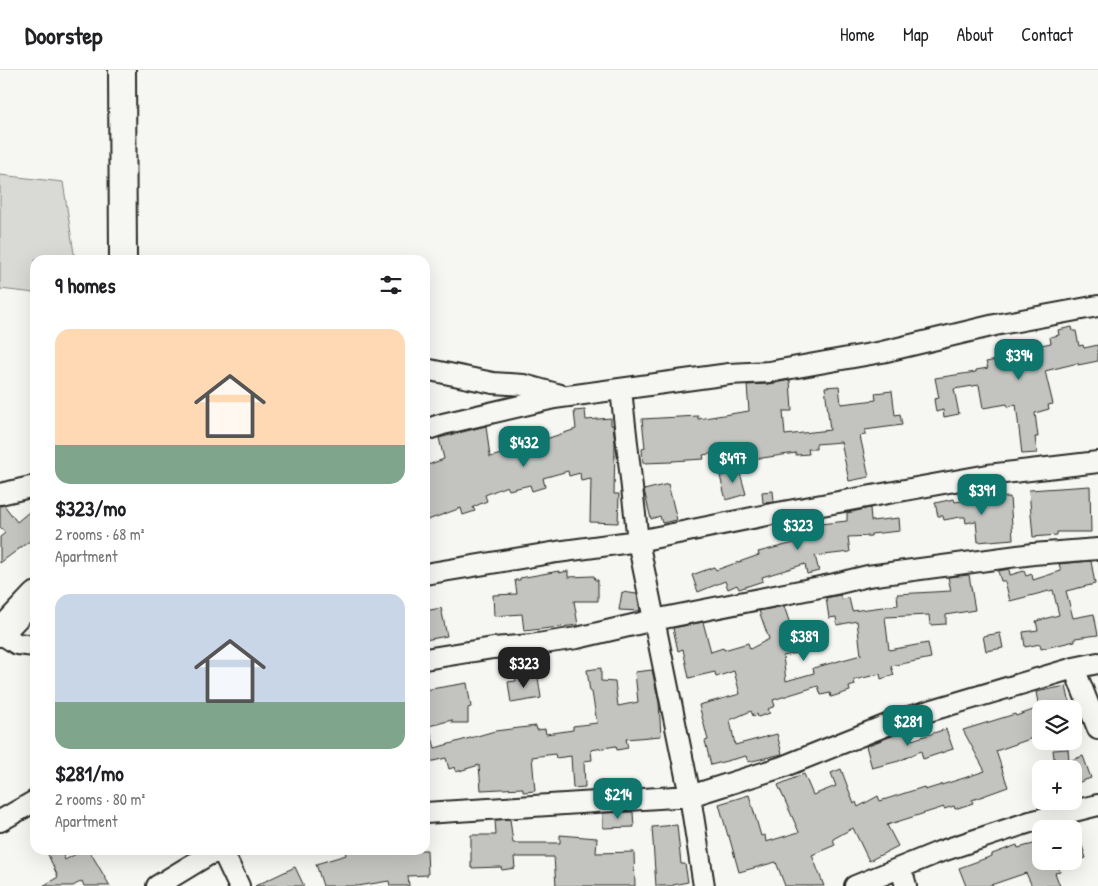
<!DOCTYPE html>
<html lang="en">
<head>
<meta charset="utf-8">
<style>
	body { margin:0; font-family:"Patrick Hand",sans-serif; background:#f6f6f6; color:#202124; height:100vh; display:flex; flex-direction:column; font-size:19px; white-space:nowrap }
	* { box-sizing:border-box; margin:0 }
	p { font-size:16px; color:#757577 }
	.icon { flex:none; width:28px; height:28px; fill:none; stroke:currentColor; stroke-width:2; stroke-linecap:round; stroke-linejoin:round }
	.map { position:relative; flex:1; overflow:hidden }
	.drawer { position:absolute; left:30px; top:185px; width:400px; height:600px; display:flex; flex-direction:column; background:#fff; border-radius:15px; box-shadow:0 5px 20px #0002 }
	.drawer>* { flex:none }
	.controls { position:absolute; left:1032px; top:630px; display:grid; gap:10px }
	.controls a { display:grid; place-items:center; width:50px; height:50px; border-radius:10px; background:#fff; box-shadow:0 5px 20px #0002; font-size:25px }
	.price { position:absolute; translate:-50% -42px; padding:0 11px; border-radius:10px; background:#0f766e; color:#fff; font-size:16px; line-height:32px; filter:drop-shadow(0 1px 2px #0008) }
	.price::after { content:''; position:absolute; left:50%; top:30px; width:15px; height:11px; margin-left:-8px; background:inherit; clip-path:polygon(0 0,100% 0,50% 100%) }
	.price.current { background:#222; color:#fff }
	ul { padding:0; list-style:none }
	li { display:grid; align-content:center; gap:10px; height:265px; padding:0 25px }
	li span { display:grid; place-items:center; height:155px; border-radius:15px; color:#555 }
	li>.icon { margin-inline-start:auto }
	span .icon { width:90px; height:90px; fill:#fffc; stroke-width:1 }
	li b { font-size:21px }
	h2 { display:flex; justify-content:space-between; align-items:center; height:60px; padding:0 25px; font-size:21px }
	header { display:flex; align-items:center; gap:30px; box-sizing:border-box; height:70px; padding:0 25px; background:#fff; border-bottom:1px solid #e0e0e0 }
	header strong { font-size:24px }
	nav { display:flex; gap:28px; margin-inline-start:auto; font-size:18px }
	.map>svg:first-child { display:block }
	.green { fill:#d9d9d5; stroke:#828280 }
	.building { fill:#c3c3c0; stroke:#2b2b2b }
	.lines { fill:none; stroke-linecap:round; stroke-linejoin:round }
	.minor-casing { stroke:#2b2b2b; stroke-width:24 }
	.major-casing { stroke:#2b2b2b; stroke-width:30 }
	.minor { stroke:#f6f6f2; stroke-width:20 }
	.major { stroke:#f6f6f2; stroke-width:26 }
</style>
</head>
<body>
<header>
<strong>Doorstep</strong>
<nav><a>Home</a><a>Map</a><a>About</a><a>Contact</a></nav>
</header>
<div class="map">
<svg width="1098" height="816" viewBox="0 0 1098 816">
	<rect width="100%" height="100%" fill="#f6f6f2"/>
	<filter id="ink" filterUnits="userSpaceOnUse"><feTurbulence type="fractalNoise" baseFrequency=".02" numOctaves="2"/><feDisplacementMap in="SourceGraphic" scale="10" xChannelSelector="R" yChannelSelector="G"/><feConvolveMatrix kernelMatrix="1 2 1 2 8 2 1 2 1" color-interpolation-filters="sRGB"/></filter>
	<g filter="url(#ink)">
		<path class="green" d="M0,105l63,7 12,78h-40v33l-35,-4z"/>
		<path class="building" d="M1072,257l1,4h3l3,15 4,-1 1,3 14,-3v16l-20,4v-2l-33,8 8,33 -5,1 1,4 -14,4 3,24h-3l2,16 -15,1 -6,-50 -8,3 -1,-3 -24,4 -4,-23 -25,4 5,25 -15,3 -1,-7 -7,2 -2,-13 5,-1 -4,-20 41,-6v-2l12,-2 -2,-6 22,-4 -2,-11 19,-4 1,5 25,-5 -1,-6 9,-2 -1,-5z
			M790,310l2,31h-9l2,24 45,-5 -5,-43 14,-1 2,18 35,-4 -1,-7 17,-2 3,24 5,-1 2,11 -37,5v5l-5,1 9,41 -20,4 -8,-39 -25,2v5h-8l1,5 -13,1v-2l-54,8v-3l-18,1 -2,-7 -19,3 1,4 -32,2v1l-29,1 -1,-14 3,-1 -3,-29 56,-3v3l51,-8 -2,-26 23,-1z
			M585,340l1,10 25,-2v7h2l2,18 -1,51h5l-1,29 -28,-1 1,-43 -10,2 -1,-8 -11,3 -1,-5 -25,7 2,9 -13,4 -2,-6 -21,5 -2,-4 -22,9 2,6 -14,6 2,4 -12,4 -2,-7 -36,13v-55l19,-7 -5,-21 47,-12 4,31 57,-15 -1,-3 30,-10 -2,-18z
			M738,396l8,28 -20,6 -6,-24 8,-2 -1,-5z
			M668,414l9,36 -15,3 -2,-7 -9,3 -7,-29z
			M1090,416l1,46h-34v3l-24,2 -4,-47z
			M773,421l1,11 -11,1 -1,-11z
			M1010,427l3,42 -35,3 -2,-21 -10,2 -1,-6h-5l-16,3 -1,-4h-5l-3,-13 19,-4 1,3 13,-2z
			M4,435l13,17 18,-15v30l-35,26v-26l5,-4 -5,-6v-21z
			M870,438l1,13 28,-3 1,13 -29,3v2l-23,1 2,15 -35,4 4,15 -12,3 -2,-10 -43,13 1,4 -24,8 -2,-4 -9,4 -3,-8 -27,11 -6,-17 22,-8 2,3 43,-15 -1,-3 44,-11v-15l45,-5v-8z
			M1091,491l4,23 -29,7 7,27 21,-4 4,21 -23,3v3l-34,8 -1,-5 -15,3 -2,-15 15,-2 -2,-9 23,-6 -6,-25 -43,11 -5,-20h-4l-3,-10 11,-2 1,6 14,-4 2,5 6,-2 1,6 28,-9 -2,-7z
			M559,501v2l9,-2v6l26,-1 1,4h3v21h-24l4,24 -54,6 -2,-17 -28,2 -1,-21 24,-1 -2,-14h5v-2z
			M969,505l6,35 -29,5v9l-16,1 -1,-10 -44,2 4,33 39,-7 3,15 -40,8 3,9 -13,4 -1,-5 -26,6 1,5 -6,2 1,4 -19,6 -1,-4 -9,2 -3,-9 -45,14 2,6 -7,3 2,4 -12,4 -1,-3 -4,2 -2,-5 -21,9 5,25 42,-11 5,20 -34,8 -2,-6 -35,9 -6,-24 3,-1 -9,-35 41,-11 -6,-23 -18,6 -1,-5 -26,6 -6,-29 -5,2 -5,-23 30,-6 8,30 12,-4 1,2 24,-7 2,6 19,-10 -10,-28 25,-5 6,18 8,-2 6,24 -8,2 1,5 -14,3 3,25 28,-8 -1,-5 48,-13 -4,-34 -20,4 -1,-8 -7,1 -3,-20 14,-3 1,4 8,-1 3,13 46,-6 -1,-11 54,-3 -3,-14z
			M622,522l15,2 3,17 -21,-1z
			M441,538l6,28 -22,4v-29z
			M1000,563l3,15 -17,3 -3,-15z
			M601,598v13l14,1 3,24 20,-4 -3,-30 17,-2 7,33 2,33 -35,3 2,9 -11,2 -1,-4 -25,4 1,10 -8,1 1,26 -12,1 -2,-32 -15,2 -1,-4 -23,3 3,34 -12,1v-4l-42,2 -2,-25 -23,7 -1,-5 -6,2 -3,-11 -21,5v-73l42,-7 4,24 -3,1v15h-16v-3l-23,6 6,22 60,-17 41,-5 1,4 8,-1 1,5 27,-4v-4l24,-3 -5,-31h-2l-3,-22z
			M532,604l1,3h5l3,21 -30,5 -3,-21 8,-1 -1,-5z
			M1066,616l5,23h-30v26l-45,16 12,36 -36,13 1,3 -18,6 -1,-3 -10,3v-2l-57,18 11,21 -29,15 -16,-33 -20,11 2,6 -23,10 12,31h-39l-9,-24 -37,10 -10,-36h-1l-9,-32 30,-9 12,41 4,-1 1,7 33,-10 -21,-47 26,-11 9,21 23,-9 -5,-13 10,-4 13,35 2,-2 2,5 20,-11 2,5 44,-14 1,3 39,-12 21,-7 -22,-41 52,-16 1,2 23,-8 -3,-16z
			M946,659l7,20 -30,10 -2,-8 -22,10 -27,7 -6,-22 42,-16 4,10z
			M1068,679l1,12 14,-5 8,22 -17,6v-15h-23v-2l4,-1 -2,-16z
			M633,742l1,15 -31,1v-15z
			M510,749l3,24h47v-8l37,3 -1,15 38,-1 1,34h-79l-2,-29h-40l1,11 -13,2 -1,-3 -30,1v-33h25l-1,-15z
			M677,755l4,39h4l3,18 -15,3v1h-17l-4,-59z
			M1074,757h2l10,31 -12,4z
			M1041,772v19h16l3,11 -5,1 5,13h-28l-6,-13 -38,13h-22l-7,-18 33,-12v-2l25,-9 1,3z
			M46,780h15l4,10 18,-10h6l21,36h-26l-2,-5 -9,5h-30l15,-9z
			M345,780h82l1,25 -20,1 1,10h-19l-1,-5 -31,5h-35l-7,-22 30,-9z
			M295,797l9,19h-49z"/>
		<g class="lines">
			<g class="minor-casing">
				<path id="minor" d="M425,299l68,14 31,2 36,10
					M621,320l17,151 52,255 14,90
					M425,360l18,-6 111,-26 175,-24 40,-2 113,-20 113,-27 103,-19
					M0,424l35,-8
					M425,504l132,-22 81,-11 134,-27 216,-39 110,-13
					M0,563l17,11 18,2
					M425,589l68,-11 38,-3 46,-7 77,-18 181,-36 33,-8 165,-22 65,-5
					M1098,593l-24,5 24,61
					M425,743l265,-17 92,-29 120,-48 172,-51
					M0,751l35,-20
					M222,780l17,36
					M901,798l5,18
					M157,816l51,-31 15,-5
					M855,816l84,-34 91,-30 68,-17"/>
			</g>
			<g class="major-casing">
				<path id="major" d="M122,0l1,190
					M0,563l35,-37"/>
			</g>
			<use href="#minor" class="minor"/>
			<use href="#major" class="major"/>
		</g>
	</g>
</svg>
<div class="controls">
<a><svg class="icon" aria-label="layers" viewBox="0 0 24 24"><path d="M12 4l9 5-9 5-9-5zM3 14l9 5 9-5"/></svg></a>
<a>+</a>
<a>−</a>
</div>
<b class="price" style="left:1019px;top:311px">$394</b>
<b class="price" style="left:524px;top:398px">$432</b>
<b class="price" style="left:733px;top:414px">$497</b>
<b class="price" style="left:982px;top:446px">$391</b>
<b class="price" style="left:798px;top:481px">$323</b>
<b class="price" style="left:804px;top:592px">$389</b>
<b class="price current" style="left:524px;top:619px">$323</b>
<b class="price" style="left:908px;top:677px">$281</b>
<b class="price" style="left:618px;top:750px">$214</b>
<section class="drawer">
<h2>9 homes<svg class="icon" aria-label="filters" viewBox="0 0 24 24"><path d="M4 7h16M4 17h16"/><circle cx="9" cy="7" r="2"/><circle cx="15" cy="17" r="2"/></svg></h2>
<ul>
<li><span style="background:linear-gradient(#ffd9b3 75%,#7fa58c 0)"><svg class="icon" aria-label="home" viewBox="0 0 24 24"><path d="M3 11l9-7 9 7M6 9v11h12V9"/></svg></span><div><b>$323/mo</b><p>2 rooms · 68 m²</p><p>Apartment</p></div></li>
<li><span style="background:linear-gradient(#c9d6e8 70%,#7fa58c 0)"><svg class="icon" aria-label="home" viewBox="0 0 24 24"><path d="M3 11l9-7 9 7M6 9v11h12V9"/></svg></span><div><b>$281/mo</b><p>2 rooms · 80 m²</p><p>Apartment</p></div></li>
</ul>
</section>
</div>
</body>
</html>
